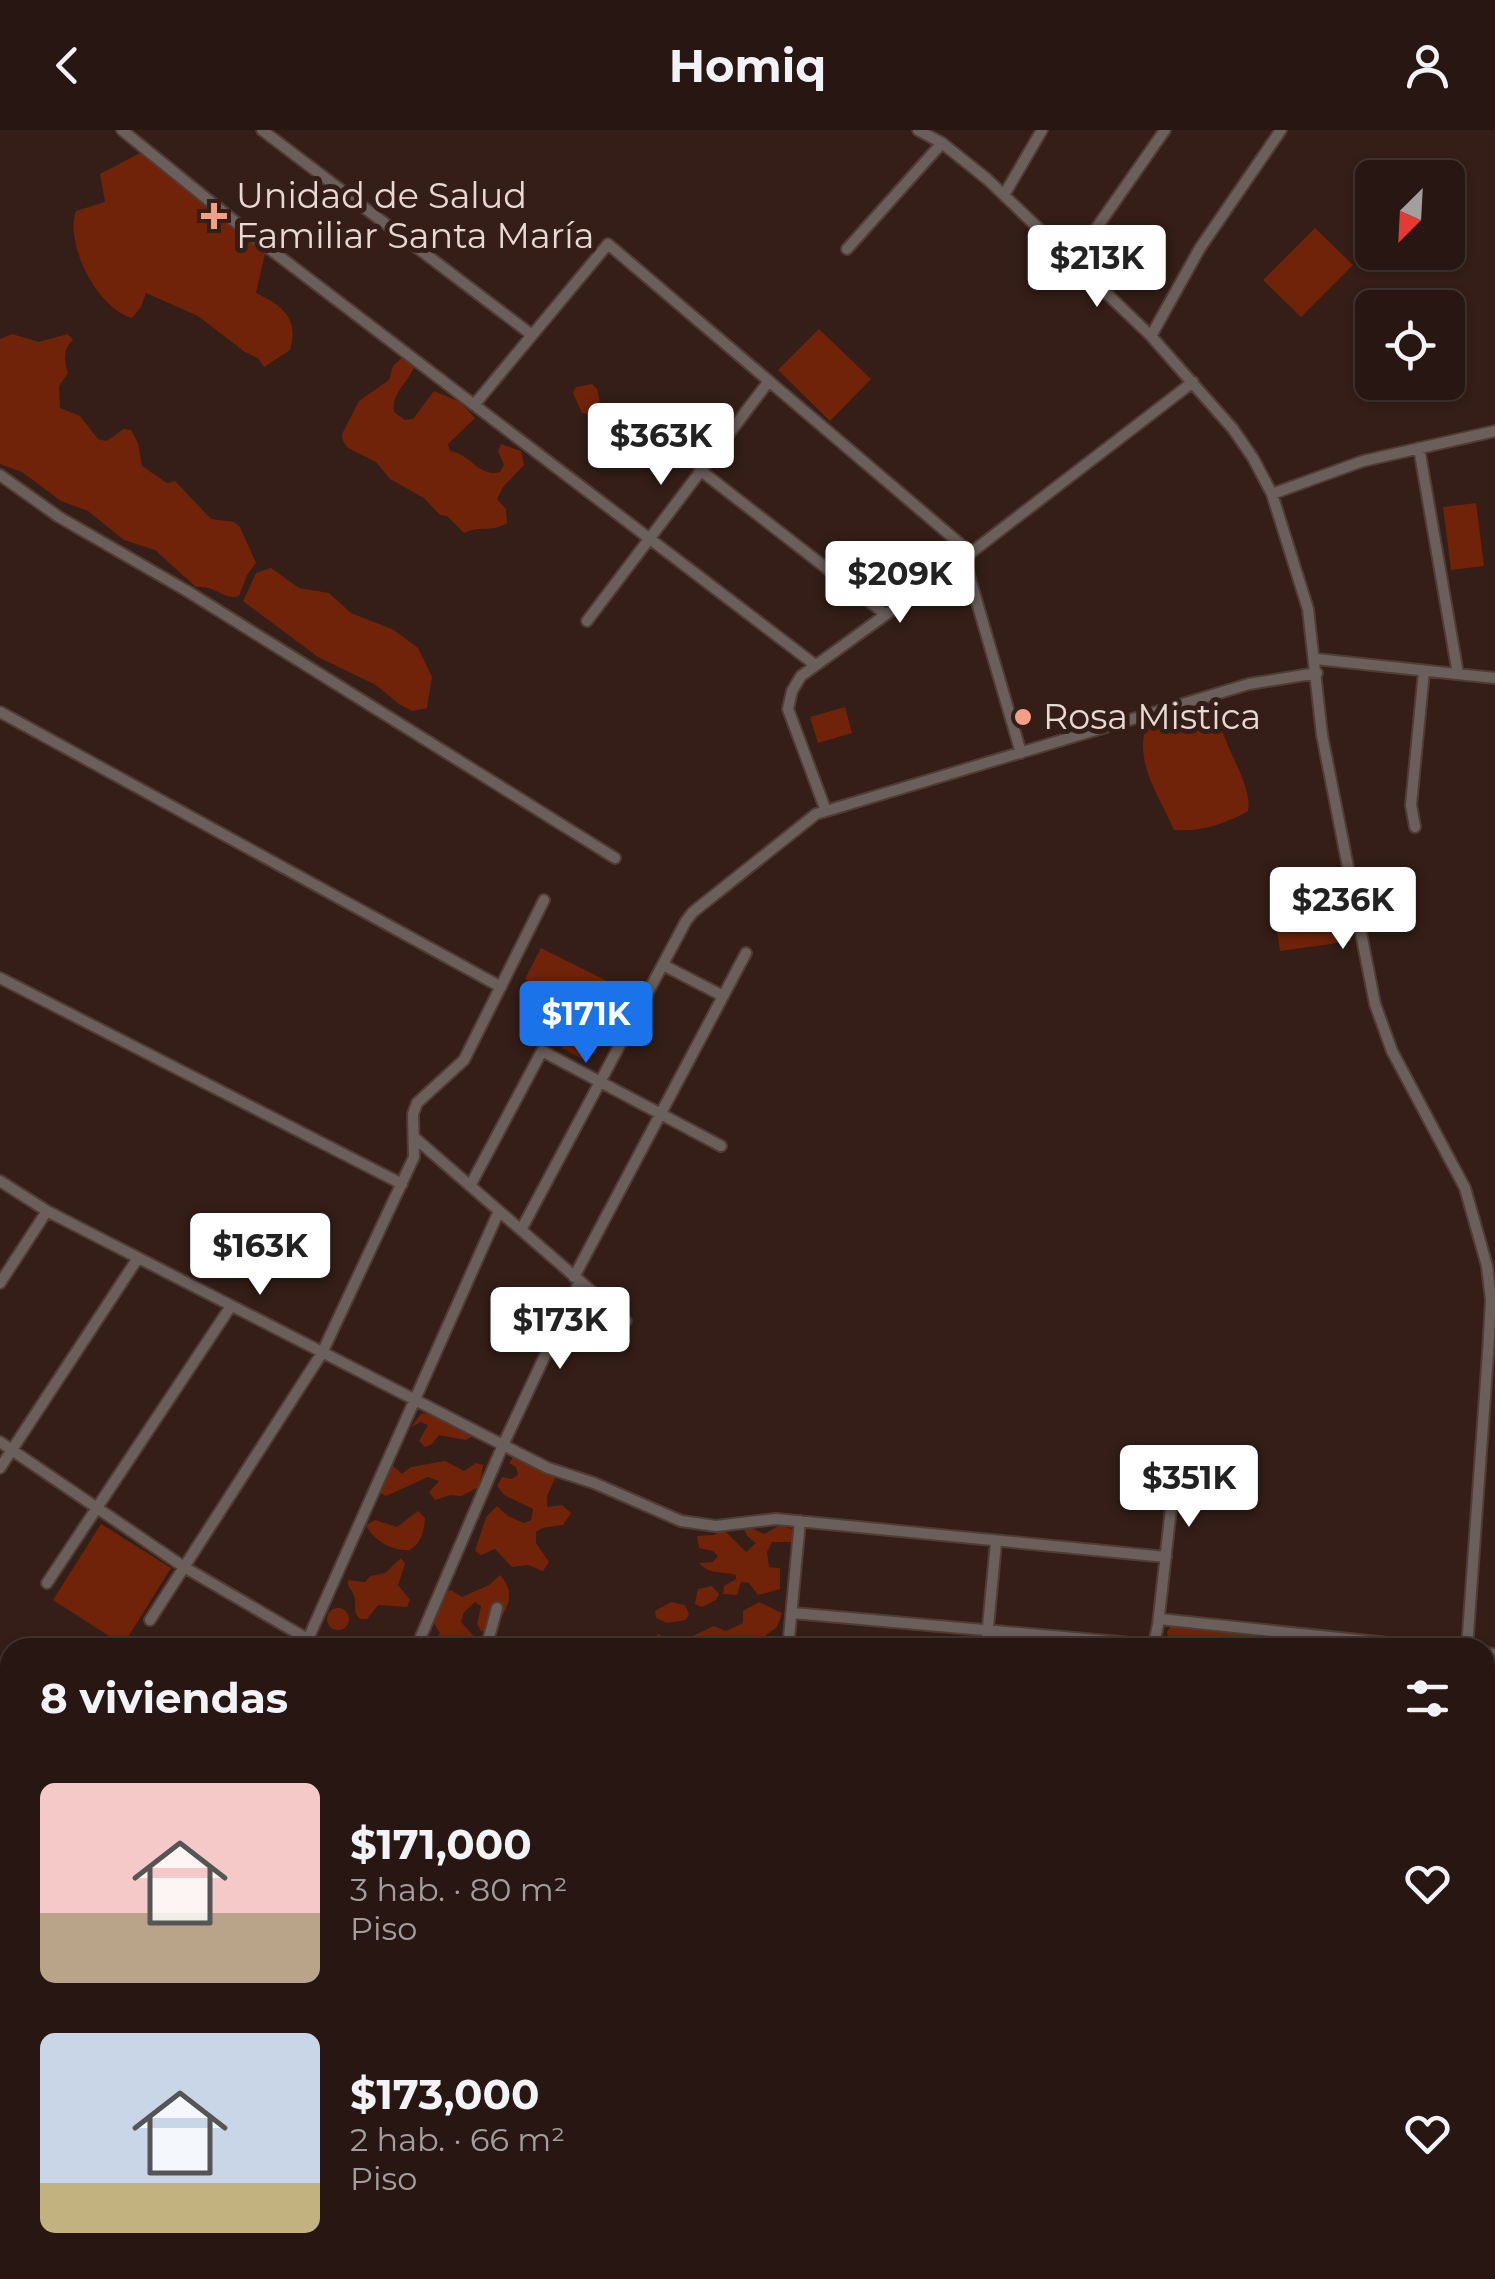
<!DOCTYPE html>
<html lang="es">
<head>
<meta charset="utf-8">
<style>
	body { margin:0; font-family:Montserrat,sans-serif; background:#33231f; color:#f1f3f6; height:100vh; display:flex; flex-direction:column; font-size:38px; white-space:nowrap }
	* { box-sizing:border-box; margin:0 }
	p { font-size:32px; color:#a49f9f }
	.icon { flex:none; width:55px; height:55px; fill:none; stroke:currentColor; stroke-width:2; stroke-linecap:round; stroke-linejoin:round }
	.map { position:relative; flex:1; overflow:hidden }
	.panel { position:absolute; left:0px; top:1508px; width:1495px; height:642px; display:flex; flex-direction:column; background:#271611; border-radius:30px 30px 0 0; box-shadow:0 2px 8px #0004,0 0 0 2px #433531 }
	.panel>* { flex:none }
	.needle { width:65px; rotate:204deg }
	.fabs { position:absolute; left:1355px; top:30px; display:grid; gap:20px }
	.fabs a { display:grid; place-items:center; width:110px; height:110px; border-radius:15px; background:#271611; box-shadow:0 2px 8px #0004,0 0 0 2px #433531; font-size:50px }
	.price { position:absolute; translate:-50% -85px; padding:0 22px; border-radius:10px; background:#fff; color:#222; font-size:32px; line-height:65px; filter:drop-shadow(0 2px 5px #0008) }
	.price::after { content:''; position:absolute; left:50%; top:60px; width:30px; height:22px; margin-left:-15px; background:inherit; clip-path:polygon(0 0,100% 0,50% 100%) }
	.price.current { background:#1a73e8; color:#fff }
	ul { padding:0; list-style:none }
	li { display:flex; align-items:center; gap:30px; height:250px; padding:0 40px }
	li span { display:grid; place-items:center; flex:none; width:280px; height:200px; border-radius:15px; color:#555 }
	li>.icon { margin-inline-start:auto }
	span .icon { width:120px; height:120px; fill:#fffc; stroke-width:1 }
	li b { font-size:42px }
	h2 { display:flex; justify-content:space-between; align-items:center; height:120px; padding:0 40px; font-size:42px }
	header { display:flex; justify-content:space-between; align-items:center; height:130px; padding:0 40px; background:#271611; font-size:45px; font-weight:700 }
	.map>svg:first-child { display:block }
	.green { fill:#712309 }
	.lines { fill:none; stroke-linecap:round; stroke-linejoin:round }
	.minor-casing { stroke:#513c35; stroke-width:14 }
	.minor { stroke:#6b5f5b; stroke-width:10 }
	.poi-dot { fill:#f39f85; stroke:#341e17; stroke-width:4 }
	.labels { text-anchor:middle; stroke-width:10; stroke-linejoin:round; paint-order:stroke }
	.poi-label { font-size:35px; fill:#e8d9d4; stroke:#341e17; text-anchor:start }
</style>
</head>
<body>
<header><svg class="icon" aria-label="back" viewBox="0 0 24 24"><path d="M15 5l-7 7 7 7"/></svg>Homiq<svg class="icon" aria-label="person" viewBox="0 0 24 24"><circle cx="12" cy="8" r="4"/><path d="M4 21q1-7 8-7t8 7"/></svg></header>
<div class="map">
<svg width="1495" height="2149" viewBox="0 0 1495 2149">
	<rect width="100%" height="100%" fill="#341e17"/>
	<path class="green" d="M140,23l38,24 23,25 65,47 -10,44c27,13 43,25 34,57l-26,17 -6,-9 -13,-6 -47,-36 -52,-23 -5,14 -9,11c-34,-9 -68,-74 -56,-107l29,-9 -5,-28z
		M1315,98l38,37 -52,52 -38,-37z
		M819,199l52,50 -41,42 -52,-51z
		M12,204l27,8 29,-8 5,6c-10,8 -9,22 -5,33l-9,13 1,22 20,8 18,23 8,2 18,-12 7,1 7,13 4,23 25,17 8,-2 36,38 23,3 6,5 16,36 -9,12 -8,21c-16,5 -22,-11 -43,-9l-41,-37 -31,-10 -36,-29 -27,-10 -39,-29 -22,-8v-125z
		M404,226l10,11c-6,16 -23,26 -20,45l11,8 8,-1 21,-28 26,11 15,16 -27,26 2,7c20,3 30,27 50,21l4,-7 -6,-14 3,-7 20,7 3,14 -21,22 -6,12 9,10 1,14c-17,10 -28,2 -43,10l-17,-17 -7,-1 -16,-17 -34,-19 -14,-17 -28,-14 -5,-7 -1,-7 17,-33 30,-21 4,-14z
		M592,254l5,5 3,14 10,9 -6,5 -22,-4 -9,-20 3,-6z
		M1476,373l8,63 -33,4 -8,-63z
		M271,438l28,20 30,5 22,20 43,17 24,18 14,29 -5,31 -15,3 -13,-7 -23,-19 -58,-28 -75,-56 13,-28z
		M845,577l7,26 -34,10 -8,-26z
		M1217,578c2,34 36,74 31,103 -23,13 -47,21 -74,19 -13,-31 -40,-67 -28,-103l26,-12z
		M1344,763l7,48 -71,10 -7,-48z
		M541,818l66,33 -16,31 -66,-33z
		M579,885l22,12 -17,33 -22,-12z
		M422,1283l18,5 9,6 23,-2 6,4 1,6 -13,8 -27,-5 -7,9 -7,3 -6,-6 9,-16 -7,-3 -10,5z
		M515,1324l41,22 -9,20v11l15,-2 9,8 -8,12 -21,3 -6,4v11l13,19 -6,9 -15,-6 -16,2 -17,-18 -14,6 -6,-4 11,-34 11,-11 11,10 16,7 7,-3 2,-11 -29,-14 -7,-9 5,-9 10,2 6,-4 -2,-8 -7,-4z
		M445,1331l19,10 12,-8 7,2 -4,22 -18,9 -11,-1 -15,5 -6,-8 10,-11 -11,-4 -42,19 -6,-3 8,-27 4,-1 10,9 9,-7z
		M418,1381l7,7c-1,13 -4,27 -16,32 -17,1 -36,-10 -43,-25l9,-5 22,7z
		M101,1394l70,44 -48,77 -70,-45z
		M780,1395l15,5v12h-23l-5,10 2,15 11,1v21l-22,6 -9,-12 -8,-1 -4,13 -14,-1 1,-8 12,-7v-4c-14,-4 -26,0 -37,-12l14,-1 5,-6 -5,-5 -14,-3 -2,-12 17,-1 9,-6 23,23 10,-9 -9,-7 -3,-7 7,-1 13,6z
		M401,1428l4,6 -7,21 12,15 -3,7 -29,-2 -11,14h-7c-8,-8 -3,-13 -6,-23 -2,-8 -7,-7 -6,-16l17,2 5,-6 15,-3z
		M500,1445c19,20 5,41 -12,57l-7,-1 -4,-7 4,-18 -6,-4 -11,10 -3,10 19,21 20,-6 23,10h-92l9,-14 -11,-18 5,-17 17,-8 11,7 27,-12z
		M712,1456l7,8 -3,6 -14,7 -7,-3 3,-15z
		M671,1472l14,3 4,9 -3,6 -19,3 -11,-5 -1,-7z
		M759,1472l23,11 -5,14 -12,9 16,11h-134l11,-13 18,10 38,-18 12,5 17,-8v-12z
		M327 1489a11 11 0 1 1 22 0a11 11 0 1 1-22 0Z
		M1186,1492l80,12 6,5 2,9 -103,-1 -4,-15 4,-6z
		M1485,1528l10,1v44h-10z
		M1485,1808l4,7 -2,7 8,5v111l-5,-3 -5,-22 7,6 2,-6 -9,-12 4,-12c-7,-15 3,-25 1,-41l-5,-3z
		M10,2000v63l-10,-3v-57z
		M19,2140h113l-14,9h-14l-18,-7 -7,7h-50z
		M766,2140h100l3,9h-80l-6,-3 -20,3z
		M1148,2140h82l-2,9h-56l-1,-9 -16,5z
		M1304,2140h12l9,5c15,-9 22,-1 37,2l4,-7h15l3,9h-79z"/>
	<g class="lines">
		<g class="minor-casing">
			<path id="minor" d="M122,0l132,107 560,427
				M262,0l270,205
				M918,0l24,13 45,36 164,157 82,93 20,29 19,36 36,115 14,126 53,269 17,47 73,137 22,78 4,34 -3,53 -21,295
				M1004,65l38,-65
				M847,119l95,-106
				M1074,130l91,-130
				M1151,206l49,-88 81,-118
				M474,275l134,-161 363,309
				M1419,318l39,226
				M700,340l184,143
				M0,345l59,42 128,74 428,267
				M1272,364l91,-33 132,-30
				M964,428l57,195
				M587,491l182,-240
				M1316,529l179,19
				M0,582l501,275
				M826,681l-38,-102 4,-18 9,-15 163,-118 229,-176
				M1415,697l-4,-22 13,-134
				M663,835l60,31
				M0,848l402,206
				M415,1008l211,183
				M0,1051l47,30 456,234 45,23 46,15 87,38 35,5 60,-7 390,38
				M470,1056l72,-135 179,95
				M521,1100l165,-309 7,-9 123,-98 433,-130 68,-11
				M574,1147l172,-324
				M0,1153l47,-72
				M0,1312l184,125 139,81
				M0,1338l138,-210
				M47,1453l184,-277
				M793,1483l360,32
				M1159,1489l276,29
				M150,1490l172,-267 92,-196 -1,-43 4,-11 47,-43 80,-160
				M304,1518l195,-437
				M416,1518l87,-203 77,-164
				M486,1518l11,-40
				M788,1518l12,-127
				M986,1518l10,-106
				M1153,1518l5,-23 14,-126
				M1485,1523l10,1
				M1485,1785h10
				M1485,2048h10
				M0,2128l10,5
				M564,2140l28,9
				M172,2149l4,-9
				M391,2149l3,-9
				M490,2149l3,-9
				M552,2149l3,-9
				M645,2149l3,-9
				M753,2149l3,-9
				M927,2149l2,-9
				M1006,2149l1,-9
				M1073,2149l2,-9
				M1293,2149l1,-9
				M1425,2149l1,-9"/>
		</g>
		<use href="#minor" class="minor"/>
	</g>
	<g class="poi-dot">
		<path d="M209 71h10v10h10v10h-10v10h-10v-10h-10v-10h10z"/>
		<circle cx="1023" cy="587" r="10"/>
	</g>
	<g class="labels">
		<g class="poi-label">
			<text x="236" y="78">Unidad de Salud<tspan x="236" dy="40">Familiar Santa María</tspan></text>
			<text x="1043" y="599">Rosa Mistica</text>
		</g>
	</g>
</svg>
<div class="fabs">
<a><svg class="needle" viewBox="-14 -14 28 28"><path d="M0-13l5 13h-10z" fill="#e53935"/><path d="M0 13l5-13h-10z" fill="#a49f9f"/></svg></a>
<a><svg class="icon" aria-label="locate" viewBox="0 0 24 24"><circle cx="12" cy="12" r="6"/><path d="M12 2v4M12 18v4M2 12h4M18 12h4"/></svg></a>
</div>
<b class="price" style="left:1097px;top:180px">$213K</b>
<b class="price" style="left:661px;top:358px">$363K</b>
<b class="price" style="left:900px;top:496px">$209K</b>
<b class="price" style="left:1343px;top:822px">$236K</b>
<b class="price current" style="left:586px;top:936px">$171K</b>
<b class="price" style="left:260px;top:1168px">$163K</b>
<b class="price" style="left:560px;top:1242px">$173K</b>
<b class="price" style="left:1189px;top:1400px">$351K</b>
<section class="panel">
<h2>8 viviendas<svg class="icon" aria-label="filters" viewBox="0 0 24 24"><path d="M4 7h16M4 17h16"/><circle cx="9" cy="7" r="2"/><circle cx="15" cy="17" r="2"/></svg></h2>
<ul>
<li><span style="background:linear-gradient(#f6c9c9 65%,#b9a48a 0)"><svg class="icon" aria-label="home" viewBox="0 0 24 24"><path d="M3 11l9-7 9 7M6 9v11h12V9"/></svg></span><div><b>$171,000</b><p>3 hab. · 80 m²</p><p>Piso</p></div><svg class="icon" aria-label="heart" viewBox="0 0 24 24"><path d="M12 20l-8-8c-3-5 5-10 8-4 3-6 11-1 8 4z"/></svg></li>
<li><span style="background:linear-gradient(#c9d6e8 75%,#c2b280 0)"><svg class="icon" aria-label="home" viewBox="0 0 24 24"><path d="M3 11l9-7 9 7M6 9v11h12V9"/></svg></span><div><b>$173,000</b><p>2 hab. · 66 m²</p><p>Piso</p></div><svg class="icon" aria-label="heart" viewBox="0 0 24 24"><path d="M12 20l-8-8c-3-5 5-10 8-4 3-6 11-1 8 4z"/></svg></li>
</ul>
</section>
</div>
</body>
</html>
